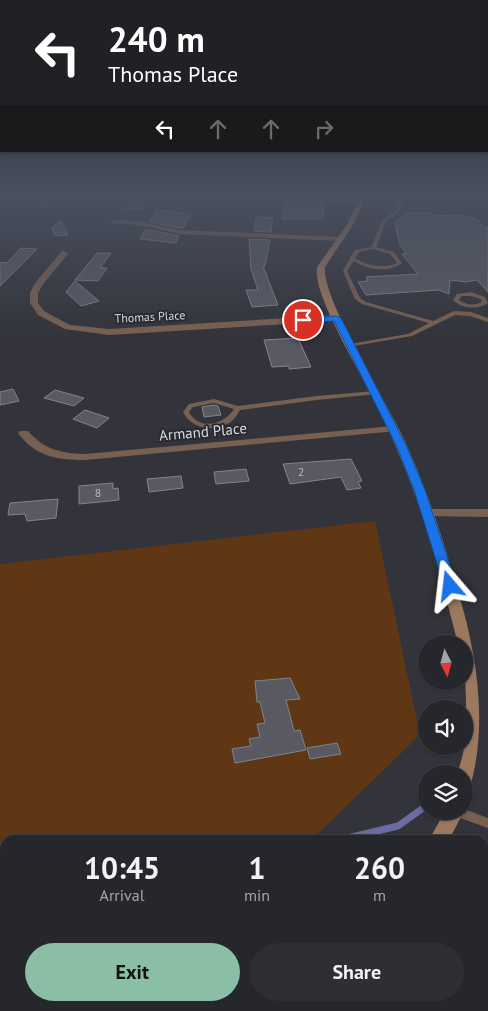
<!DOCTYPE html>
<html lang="en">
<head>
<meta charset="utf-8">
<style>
  :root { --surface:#26272c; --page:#2e2f34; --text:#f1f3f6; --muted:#a4a5a9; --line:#424448; --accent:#8abfa5 }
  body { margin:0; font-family:"PT Sans",sans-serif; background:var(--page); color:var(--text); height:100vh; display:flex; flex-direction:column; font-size:19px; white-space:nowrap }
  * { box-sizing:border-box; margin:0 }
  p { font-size:16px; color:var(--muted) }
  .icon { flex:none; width:28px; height:28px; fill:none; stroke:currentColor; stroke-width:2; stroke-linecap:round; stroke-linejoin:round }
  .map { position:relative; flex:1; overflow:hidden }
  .side { position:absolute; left:0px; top:835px; width:489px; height:176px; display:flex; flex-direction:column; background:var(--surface); border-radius:15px 15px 0 0; box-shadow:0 1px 4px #0004,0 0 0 1px var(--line) }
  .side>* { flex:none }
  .top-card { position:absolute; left:0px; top:0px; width:489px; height:152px; box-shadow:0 1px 4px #0004,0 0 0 1px var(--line); background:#202124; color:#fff; overflow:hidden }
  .needle { width:32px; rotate:174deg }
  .buttons { position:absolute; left:418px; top:635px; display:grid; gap:10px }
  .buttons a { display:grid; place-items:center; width:55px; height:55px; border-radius:50%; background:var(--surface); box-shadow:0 1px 4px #0004,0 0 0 1px var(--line); font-size:25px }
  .pin { position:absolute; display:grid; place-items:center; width:42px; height:42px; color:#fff; margin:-21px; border:2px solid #fff; border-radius:50%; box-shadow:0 1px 5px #0007 }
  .me { position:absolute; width:55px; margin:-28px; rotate:343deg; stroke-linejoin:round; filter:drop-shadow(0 0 4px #0008) }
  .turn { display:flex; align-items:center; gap:18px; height:105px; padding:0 25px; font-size:22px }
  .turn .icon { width:65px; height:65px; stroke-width:2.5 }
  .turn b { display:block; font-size:35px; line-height:42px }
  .lanes { display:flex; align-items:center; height:48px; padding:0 25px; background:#0003; justify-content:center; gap:25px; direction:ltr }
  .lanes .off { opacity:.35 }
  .eta { display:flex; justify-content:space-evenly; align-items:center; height:85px; text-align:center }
  .eta b { font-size:30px; font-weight:800; line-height:35px }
  .primary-button { display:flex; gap:10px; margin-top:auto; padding:10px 25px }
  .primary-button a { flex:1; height:58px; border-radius:30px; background:var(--accent); color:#111; font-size:20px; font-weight:800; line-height:58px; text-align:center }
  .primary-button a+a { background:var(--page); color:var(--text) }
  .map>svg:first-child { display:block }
  .green { fill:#603715 }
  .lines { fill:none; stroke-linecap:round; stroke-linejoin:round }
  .stream { stroke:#6b6ba2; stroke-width:7 }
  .building { fill:#585961; stroke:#82838b }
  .service { fill:#776051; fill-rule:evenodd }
  .minor { fill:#776051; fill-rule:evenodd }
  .secondary { fill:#9c785f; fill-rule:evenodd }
  .route { fill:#1a73e8; stroke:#114b97 }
  .labels { text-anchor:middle; stroke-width:4; stroke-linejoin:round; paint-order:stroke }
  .far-street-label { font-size:12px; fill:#d6d7db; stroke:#292a31 }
  .number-label { font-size:12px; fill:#b6b8bc }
  .street-label { font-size:15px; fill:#d6d7db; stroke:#292a31 }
</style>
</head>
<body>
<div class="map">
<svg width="488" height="1011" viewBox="0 0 488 1011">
  <rect width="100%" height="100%" fill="#33343b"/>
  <!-- green -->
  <path class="green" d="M375 521 420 735 311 840H5V954L0 955V564Z"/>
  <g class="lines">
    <!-- stream -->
    <path class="stream" d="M339 840 398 826 426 806
      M0 910 5 907"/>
  </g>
  <!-- building -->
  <path class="building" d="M132 194H148L143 209H126Z
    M287 201 324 203 323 219H282Z
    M157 210 174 211 173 213 191 214 183 228H179L150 222Z
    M429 212 434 216 459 215 470 217 478 220 484 228 488 227V292L477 280 466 282 450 280 449 294 439 290 366 295 358 282 368 281 366 277 418 274 402 254 407 253 400 246 395 223 406 214Z
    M256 217 273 218 271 232 254 231Z
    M61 220 68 235 55 236 52 228Z
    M146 229 179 236 176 243 140 239Z
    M249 239 270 240 265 266H263L278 305 252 307 246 290H258L251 269Z
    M21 248 37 249 0 286V262L7 263Z
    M97 253H111L100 268H107L98 281 75 280Z
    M75 281 99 301 81 306 66 292Z
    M298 338 311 367 289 369V366L272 367 264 340Z
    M13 389 19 401 0 405V392Z
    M55 390 84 398 74 406 44 398Z
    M214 405 218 406 221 415 204 417 202 407Z
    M85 410 109 418 97 428 73 419Z
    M351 459 362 481 358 482 361 488 347 490 341 477 290 484 283 464Z
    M246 469 249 481 216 484 214 472Z
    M181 476 183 488 149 492 147 479Z
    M113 483V489L118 488 119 500 79 504V486Z
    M58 499 56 518 27 521 25 514 8 515 10 503Z
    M290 678 300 699 286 700 294 731 300 730 306 750 235 763 232 749 251 746 249 739 260 737 257 724 265 723 260 702H257L255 681Z
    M337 743 341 754 310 759 307 748Z"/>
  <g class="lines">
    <!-- service -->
    <path class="service" d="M50 194H54L44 207H42L41 206Z
      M401 194H405L400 211 386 222 376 247 394 252 402 263C388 273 368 270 354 261L347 271 360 298 366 302 433 321 454 311 471 312 488 318V322L470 316 455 315 412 336 348 347V345L350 344 408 334 429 323 362 304 355 299 343 271 350 258V257L355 250 371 247 382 221 396 210ZM373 249 390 254 397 263C384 269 367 266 355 258L359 252Z
      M471 292 485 297 488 303C477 310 463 309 453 300L457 294ZM461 296H471L481 299 482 302C474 306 466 305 459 300Z
      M375 391 378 393 377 394 317 400 240 410C238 413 236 417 233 420 217 433 192 430 183 412L189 404 214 399 238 406 317 396ZM214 403 234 409C224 425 199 431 189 412L193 407Z
      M464 809 488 818V828L452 815 451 811H464Z"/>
    <!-- minor -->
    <path class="minor" d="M113 194H119L113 202H109Z
      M211 194 361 198 364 200 361 202 214 197Z
      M113 220 139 221 179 230 341 237 345 239 341 241 179 234 139 225 111 223 110 222Z
      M62 251 69 253 43 284 38 293V303L44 311 70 325 109 329 336 315 340 318 336 321 109 335 65 329 38 315 30 303V293L35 283Z
      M393 426 398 429 397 431 85 460C57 460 36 457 18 433L20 431H28C45 450 60 453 85 454Z
      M427 509H488V517L423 516 421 513Z"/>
    <!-- secondary -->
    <path class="secondary" d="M361 194H367L354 223 325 267C322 292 364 363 377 388 387 408 399 427 408 448 429 495 445 545 459 595 477 655 488 725 470 787L464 789V774H457C460 765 463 756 464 748 469 713 464 678 464 644H458C441 578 424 510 396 447 381 411 361 377 343 342 334 323 314 287 317 267L348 223Z
      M464 810V811L449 840H429L445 811Z
      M288 1006H313L311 1011H286Z"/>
  </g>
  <!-- sky -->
  <linearGradient id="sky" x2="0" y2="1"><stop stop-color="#1c1d20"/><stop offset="0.58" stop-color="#4a5060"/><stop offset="1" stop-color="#4a5060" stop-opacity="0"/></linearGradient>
  <rect width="488" height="336" fill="url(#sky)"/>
  <!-- route -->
  <path class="route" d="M336 316 341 318 407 447 425 490 457 586 455 589H446L444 586 414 490 397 447 334 321 303 323 299 320 303 318Z"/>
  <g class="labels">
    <!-- far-street labels -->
    <g class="far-street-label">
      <text transform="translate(150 317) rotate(-3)" y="4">Thomas Place</text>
    </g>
    <!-- number labels -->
    <g class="number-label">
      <text x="301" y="476">2</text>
      <text x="98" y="497">8</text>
    </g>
    <!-- street labels -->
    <g class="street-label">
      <text transform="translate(203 432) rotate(-5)" y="5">Armand Place</text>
    </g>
  </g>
</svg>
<div class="buttons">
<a><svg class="needle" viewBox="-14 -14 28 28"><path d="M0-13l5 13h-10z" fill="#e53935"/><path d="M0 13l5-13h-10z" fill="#a4a5a9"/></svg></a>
<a><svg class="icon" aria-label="sound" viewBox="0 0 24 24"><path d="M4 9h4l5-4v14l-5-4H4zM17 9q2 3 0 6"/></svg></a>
<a><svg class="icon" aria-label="layers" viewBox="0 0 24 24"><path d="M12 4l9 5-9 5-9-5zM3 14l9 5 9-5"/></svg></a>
</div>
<div class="pin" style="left:303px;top:320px;background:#d93025"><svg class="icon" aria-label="arrive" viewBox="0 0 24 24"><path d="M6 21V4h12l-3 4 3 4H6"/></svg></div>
<svg class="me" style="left:450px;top:586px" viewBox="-20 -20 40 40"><path d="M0-17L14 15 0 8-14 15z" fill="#1a73e8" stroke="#fff" stroke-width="4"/></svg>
<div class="top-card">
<div class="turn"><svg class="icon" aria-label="left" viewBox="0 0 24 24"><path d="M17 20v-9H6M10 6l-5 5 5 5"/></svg><div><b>240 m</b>Thomas Place</div></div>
<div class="lanes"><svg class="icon" aria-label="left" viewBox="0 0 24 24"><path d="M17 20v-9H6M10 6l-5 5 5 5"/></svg><svg class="icon off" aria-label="ahead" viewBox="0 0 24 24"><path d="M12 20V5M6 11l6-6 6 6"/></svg><svg class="icon off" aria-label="ahead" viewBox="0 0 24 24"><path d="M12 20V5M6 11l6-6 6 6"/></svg><svg class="icon off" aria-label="right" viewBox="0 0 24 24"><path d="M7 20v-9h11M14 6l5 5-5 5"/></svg></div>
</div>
<section class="side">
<div class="eta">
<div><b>10:45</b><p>Arrival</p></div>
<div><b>1</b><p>min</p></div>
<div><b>260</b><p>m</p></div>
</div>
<div class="primary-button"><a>Exit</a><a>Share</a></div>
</section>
</div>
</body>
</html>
